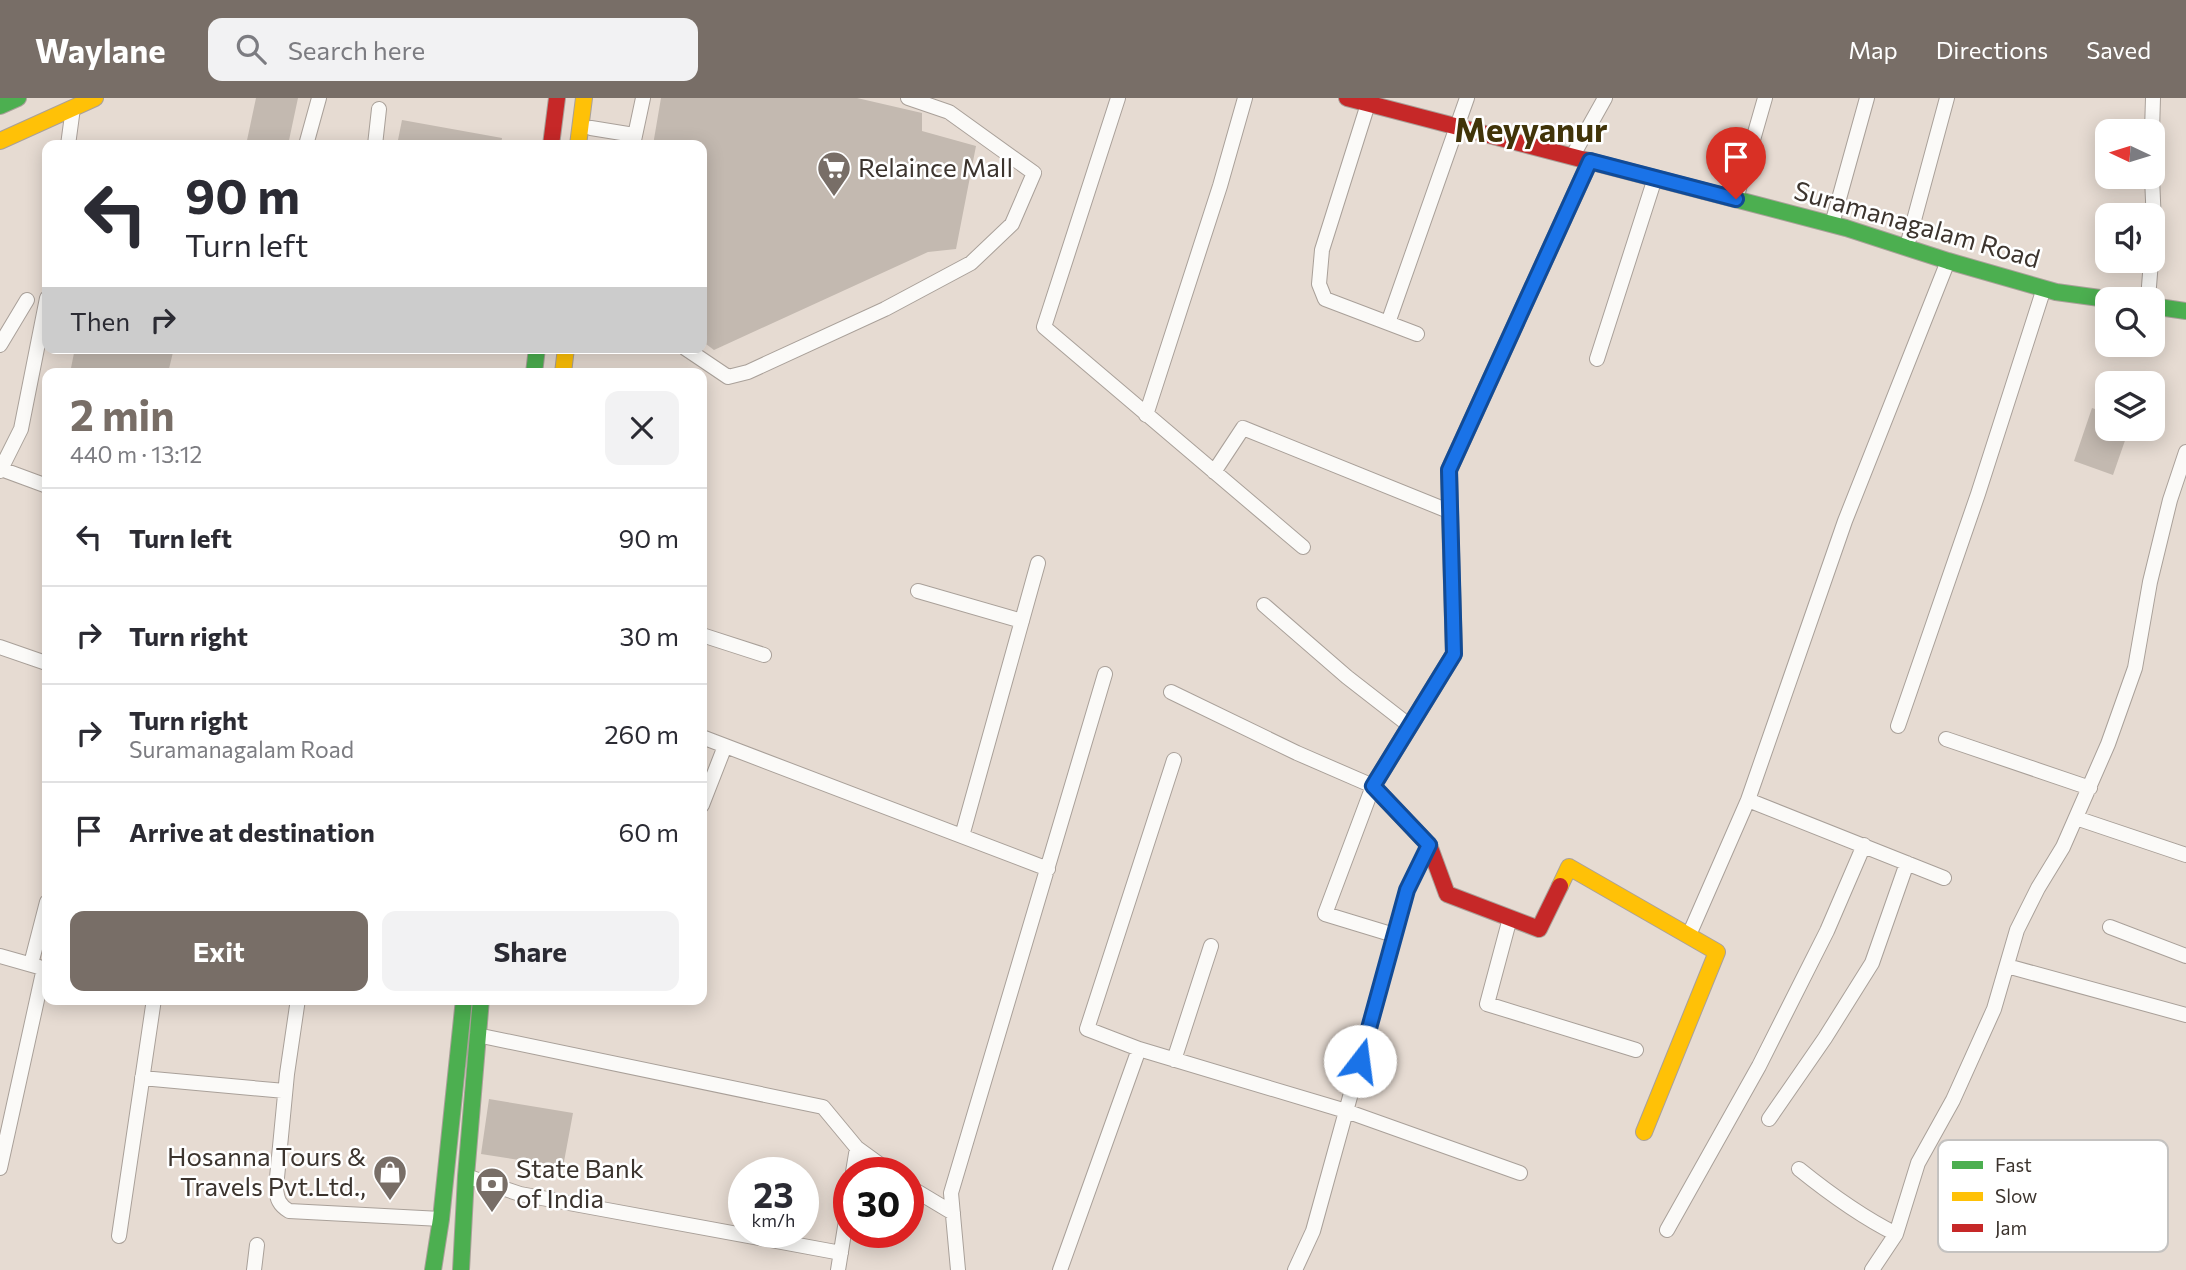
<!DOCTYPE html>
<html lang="en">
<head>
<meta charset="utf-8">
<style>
  :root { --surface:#fff; --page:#f2f2f3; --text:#2b2b33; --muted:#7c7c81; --line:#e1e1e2; --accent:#786e67 }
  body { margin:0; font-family:Commissioner,sans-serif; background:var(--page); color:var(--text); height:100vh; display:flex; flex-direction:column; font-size:26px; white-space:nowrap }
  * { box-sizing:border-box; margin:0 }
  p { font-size:23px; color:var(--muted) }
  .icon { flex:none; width:38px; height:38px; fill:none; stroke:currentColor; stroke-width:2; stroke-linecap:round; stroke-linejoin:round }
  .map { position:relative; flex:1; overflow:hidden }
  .drawer { position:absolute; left:42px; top:270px; width:665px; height:637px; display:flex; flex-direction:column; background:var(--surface); border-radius:14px; box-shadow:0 4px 18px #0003 }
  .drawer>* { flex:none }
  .top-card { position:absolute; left:42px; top:42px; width:665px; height:214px; border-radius:14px; box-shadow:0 4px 18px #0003; background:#fff; color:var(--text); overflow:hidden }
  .needle { width:46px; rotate:274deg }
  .fabs { position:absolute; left:2095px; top:21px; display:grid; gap:14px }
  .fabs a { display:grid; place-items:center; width:70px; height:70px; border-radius:14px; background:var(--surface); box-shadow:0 4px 18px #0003; font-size:35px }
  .speed { position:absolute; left:728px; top:1059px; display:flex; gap:14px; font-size:35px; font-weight:700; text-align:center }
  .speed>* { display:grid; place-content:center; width:91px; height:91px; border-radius:50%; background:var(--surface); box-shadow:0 4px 18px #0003; line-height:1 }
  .speed small { font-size:18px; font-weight:400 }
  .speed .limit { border:10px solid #d22; background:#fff; color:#111 }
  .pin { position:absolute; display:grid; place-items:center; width:60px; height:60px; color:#fff; margin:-72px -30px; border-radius:50% 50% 50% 0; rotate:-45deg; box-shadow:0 0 7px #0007 }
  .pin .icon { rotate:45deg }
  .me { position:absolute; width:77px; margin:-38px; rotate:15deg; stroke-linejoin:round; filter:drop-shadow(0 0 5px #0008) }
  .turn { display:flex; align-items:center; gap:24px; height:147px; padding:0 28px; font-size:32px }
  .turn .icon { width:91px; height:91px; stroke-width:2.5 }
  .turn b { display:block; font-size:49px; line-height:60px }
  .then { display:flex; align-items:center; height:66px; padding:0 28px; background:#0003; gap:14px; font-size:26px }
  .round { display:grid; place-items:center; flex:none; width:74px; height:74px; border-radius:14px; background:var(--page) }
  .headline { display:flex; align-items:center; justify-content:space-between; height:119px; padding:0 28px }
  h1 { font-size:42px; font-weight:700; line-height:52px; color:var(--accent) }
  .button { display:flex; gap:14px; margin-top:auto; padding:14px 28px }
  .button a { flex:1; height:80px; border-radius:14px; background:var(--accent); color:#fff; font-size:28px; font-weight:700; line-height:80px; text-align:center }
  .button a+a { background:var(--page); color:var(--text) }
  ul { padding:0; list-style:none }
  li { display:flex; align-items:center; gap:21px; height:98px; padding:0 28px; border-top:2px solid var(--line) }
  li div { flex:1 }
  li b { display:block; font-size:26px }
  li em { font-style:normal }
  header { display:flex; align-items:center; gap:42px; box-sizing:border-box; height:98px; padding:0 35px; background:var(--accent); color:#fff }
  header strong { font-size:33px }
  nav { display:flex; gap:38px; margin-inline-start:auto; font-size:24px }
  .search { width:490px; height:63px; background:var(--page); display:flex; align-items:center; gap:18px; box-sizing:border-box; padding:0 24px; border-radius:14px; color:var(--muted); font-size:26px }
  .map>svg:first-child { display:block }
  .building { fill:#c3b9b0 }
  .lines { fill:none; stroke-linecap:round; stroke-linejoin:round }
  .street-casing { stroke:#a9a099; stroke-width:16 }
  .fast-casing { stroke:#a9a099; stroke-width:18 }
  .slow-casing { stroke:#a9a099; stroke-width:18 }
  .jam-casing { stroke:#a9a099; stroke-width:18 }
  .street { stroke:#fbfaf8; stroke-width:14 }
  .fast { stroke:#4caf50; stroke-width:16 }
  .slow { stroke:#ffc107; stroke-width:16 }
  .jam { stroke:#c62828; stroke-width:16 }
  .route-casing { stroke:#114b97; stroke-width:18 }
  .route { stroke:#1a73e8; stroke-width:12 }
  .labels { text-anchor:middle; stroke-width:5; stroke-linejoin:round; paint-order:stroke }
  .poi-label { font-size:26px; fill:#3c342e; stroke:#fff; text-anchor:start }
  .street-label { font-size:26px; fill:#3c342e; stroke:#fff }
  .district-label { font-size:33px; font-weight:bold; fill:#413409; stroke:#fff }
  .key { fill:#fff; stroke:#c4c2c0; stroke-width:2 }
  .key-label { font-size:19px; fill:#3c342e }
</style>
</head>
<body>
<header>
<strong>Waylane</strong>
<div class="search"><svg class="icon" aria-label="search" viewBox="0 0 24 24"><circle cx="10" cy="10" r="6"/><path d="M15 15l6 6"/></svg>Search here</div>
<nav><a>Map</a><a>Directions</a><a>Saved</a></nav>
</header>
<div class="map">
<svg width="2186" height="1172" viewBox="0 0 2186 1172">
  <rect width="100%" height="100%" fill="#e6dbd2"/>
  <!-- building -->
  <path class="building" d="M256 0H298L288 47H246Z
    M661 0H857L922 15V33L976 48 956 151 928 154 714 252 702 243V47H653Z
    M402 22 502 40 501 47H397Z
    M75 250H174L168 275H70Z
    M2092 310 2107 315V331H2129L2113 377 2074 363Z
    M489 1001 573 1015 563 1069 481 1056Z"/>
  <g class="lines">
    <!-- street casing -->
    <g class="street-casing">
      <path id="street" d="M1118 0 1044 229 1303 449
        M1368 6 1322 152 1319 186 1325 201 1417 236
        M591 30 634 37
        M2152 33 2153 0
        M68 47 73 10
        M306 47 319 0
        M375 47 379 11
        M633 47 643 0
        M1572 59 1605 0
        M2152 79 2154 126 2152 147
        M1736 101 1765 0
        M1832 126 1867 0
        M1907 148 1947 0
        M2148 201 2151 163
        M1388 225 1467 0
        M0 247 27 202
        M685 250 728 279 748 274 885 211 971 165 1012 126 1034 75 949 14 908 0
        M1597 261 1655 80
        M1146 317 1220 88 1245 0
        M1 371 47 388
        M0 373 21 331 47 200
        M1214 374 1243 330 1451 414
        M918 493 1022 523
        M1264 507 1347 579 1410 628
        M702 537 764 557
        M0 549 46 565
        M1171 594 1297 655 1373 688 1325 816 1394 837
        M1898 628 1978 396 2044 190
        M702 639 1048 771
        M1946 641 2090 690
        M1748 702 1944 780
        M702 707 725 648
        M2076 720 2186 757
        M962 738 1038 465
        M1510 820 1487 906 1636 952
        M2110 829 2186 858
        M1689 837 1748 702 1845 423 1948 163
        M0 858 39 869
        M31 866 47 804
        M2007 868 2186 917
        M298 901 287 976 276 1090C277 1101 279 1107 289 1113L441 1121
        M477 937 823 1009 857 1050 853 1074
        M1139 951 1087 931 1174 662
        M1174 962 1211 848
        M142 980 285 993
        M1769 1021 1825 940 1872 865 1907 765
        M857 1050 890 1074
        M0 1070 44 870
        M1799 1071C1830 1096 1860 1118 1896 1136
        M466 1078 520 1096 841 1155
        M908 1088 953 1115
        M1667 1132 1759 968 1827 833 1864 747
        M119 1138 154 901
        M254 1172 257 1147
        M838 1172 849 1104
        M958 1172 951 1095 1105 576
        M1060 1172 1139 951 1346 1013 1520 1075
        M1295 1172 1313 1133 1407 792 1429 747
        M1872 1172 1896 1136 1918 1065 1953 1002 1994 911 2017 832 2038 790 2063 749 2108 646 2135 570 2150 484 2170 402 2186 354"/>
    </g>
    <!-- fast casing -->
    <g class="fast-casing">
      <path id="fast" d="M0 8 18 0
        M1704 93 1846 130 1948 163 2056 194 2107 201
        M2152 208 2186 213
        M534 275 537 250
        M433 1172 441 1121 464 901
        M461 1172 466 1078 481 901"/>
    </g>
    <!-- slow casing -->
    <g class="slow-casing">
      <path id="slow" d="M0 43 95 0
        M578 47 584 0
        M563 275 566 250
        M1451 452 1449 372 1590 63
        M1560 788 1569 769 1717 854 1644 1034"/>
    </g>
    <!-- jam casing -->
    <g class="jam-casing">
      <path id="jam" d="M1347 0 1704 93
        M551 47 557 0
        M1451 452 1454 556 1373 688 1429 747 1447 796 1539 831 1560 788"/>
    </g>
    <!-- street -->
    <use href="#street" class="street"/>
    <!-- fast -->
    <use href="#fast" class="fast"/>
    <!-- slow -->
    <use href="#slow" class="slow"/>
    <!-- jam -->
    <use href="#jam" class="jam"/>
  </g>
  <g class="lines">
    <!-- route casing -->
    <g class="route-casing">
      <path id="route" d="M1360 963 1407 792 1429 747 1373 688 1454 556 1449 372 1590 63 1736 101"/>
    </g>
    <!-- route -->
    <use href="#route" class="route"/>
  </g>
  <!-- icons -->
  <defs>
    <g id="supermarket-pin" transform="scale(1.75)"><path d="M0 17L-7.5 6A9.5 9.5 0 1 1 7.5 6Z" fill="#786e67" stroke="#fff"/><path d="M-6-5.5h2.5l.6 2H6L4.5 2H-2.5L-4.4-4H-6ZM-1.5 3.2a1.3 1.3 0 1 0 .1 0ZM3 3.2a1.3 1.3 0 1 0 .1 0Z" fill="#fff"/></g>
    <g id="shop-pin" transform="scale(1.75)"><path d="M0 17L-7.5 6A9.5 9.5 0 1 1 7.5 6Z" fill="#786e67" stroke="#fff"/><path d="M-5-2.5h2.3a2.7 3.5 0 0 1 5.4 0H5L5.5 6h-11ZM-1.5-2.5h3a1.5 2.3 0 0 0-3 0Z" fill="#fff"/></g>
    <g id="bank-pin" transform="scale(1.75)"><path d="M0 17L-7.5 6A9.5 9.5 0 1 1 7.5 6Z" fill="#786e67" stroke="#fff"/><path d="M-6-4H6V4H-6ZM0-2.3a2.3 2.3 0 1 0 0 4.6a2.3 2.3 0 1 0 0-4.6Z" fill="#fff"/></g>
  </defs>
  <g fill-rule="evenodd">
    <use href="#supermarket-pin" x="834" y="70"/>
    <use href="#shop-pin" x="390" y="1074"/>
    <use href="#bank-pin" x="492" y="1086"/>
  </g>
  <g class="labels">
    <!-- poi labels -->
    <g class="poi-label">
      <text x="858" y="79">Relaince Mall</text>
      <text x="366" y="1068" text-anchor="end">Hosanna Tours &amp;<tspan x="366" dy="30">Travels Pvt.Ltd.,</tspan></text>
      <text x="516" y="1080">State Bank<tspan x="516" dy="30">of India</tspan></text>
    </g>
    <!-- street labels -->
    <g class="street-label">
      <text transform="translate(1917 127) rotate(16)" y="9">Suramanagalam Road</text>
    </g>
    <!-- district labels -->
    <g class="district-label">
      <text x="1531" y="44">Meyyanur</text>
    </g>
  </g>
  <!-- legend -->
  <rect x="1938" y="1042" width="230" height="112" rx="10" class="key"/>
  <rect x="1952" y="1063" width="31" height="8" fill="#4caf50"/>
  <rect x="1952" y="1094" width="31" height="9" fill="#ffc107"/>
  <rect x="1952" y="1126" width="31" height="8" fill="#c62828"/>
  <g class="key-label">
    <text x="1995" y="1074">Fast</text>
    <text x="1995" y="1105">Slow</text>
    <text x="1995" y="1137">Jam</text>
  </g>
</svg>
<div class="fabs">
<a><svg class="needle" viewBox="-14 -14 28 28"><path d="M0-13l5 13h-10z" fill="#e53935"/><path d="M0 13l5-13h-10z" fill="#7c7c81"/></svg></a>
<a><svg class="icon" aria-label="sound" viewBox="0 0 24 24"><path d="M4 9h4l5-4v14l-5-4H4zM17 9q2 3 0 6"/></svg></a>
<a><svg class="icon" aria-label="search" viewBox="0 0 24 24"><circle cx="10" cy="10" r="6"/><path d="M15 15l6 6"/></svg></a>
<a><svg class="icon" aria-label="layers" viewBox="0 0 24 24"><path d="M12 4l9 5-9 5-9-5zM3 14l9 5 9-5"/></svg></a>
</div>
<div class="speed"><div>23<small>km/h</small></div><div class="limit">30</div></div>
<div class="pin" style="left:1736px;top:101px;background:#d93025"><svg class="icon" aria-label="arrive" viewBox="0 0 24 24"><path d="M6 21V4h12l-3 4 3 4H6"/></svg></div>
<svg class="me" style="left:1360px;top:963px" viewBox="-20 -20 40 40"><circle r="19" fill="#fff"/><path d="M0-13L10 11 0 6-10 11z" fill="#1a73e8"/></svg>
<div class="top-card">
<div class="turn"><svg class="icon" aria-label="left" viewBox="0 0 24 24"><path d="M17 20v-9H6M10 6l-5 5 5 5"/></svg><div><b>90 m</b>Turn left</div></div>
<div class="then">Then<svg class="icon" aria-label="right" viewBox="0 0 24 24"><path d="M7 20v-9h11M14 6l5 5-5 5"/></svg></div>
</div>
<section class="drawer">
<div class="headline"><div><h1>2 min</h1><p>440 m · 13:12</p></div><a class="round"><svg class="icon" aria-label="close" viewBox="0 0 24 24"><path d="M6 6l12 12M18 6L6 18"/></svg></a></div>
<ul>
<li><svg class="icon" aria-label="left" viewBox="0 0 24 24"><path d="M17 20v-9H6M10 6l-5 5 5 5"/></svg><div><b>Turn left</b></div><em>90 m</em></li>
<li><svg class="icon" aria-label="right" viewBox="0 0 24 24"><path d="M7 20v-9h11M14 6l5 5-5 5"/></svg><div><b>Turn right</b></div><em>30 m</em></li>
<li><svg class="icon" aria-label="right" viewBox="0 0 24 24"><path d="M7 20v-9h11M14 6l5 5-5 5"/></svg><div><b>Turn right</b><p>Suramanagalam Road</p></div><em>260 m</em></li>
<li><svg class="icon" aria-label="arrive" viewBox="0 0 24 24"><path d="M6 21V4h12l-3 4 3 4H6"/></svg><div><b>Arrive at destination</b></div><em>60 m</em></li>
</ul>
<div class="button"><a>Exit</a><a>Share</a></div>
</section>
</div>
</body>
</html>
